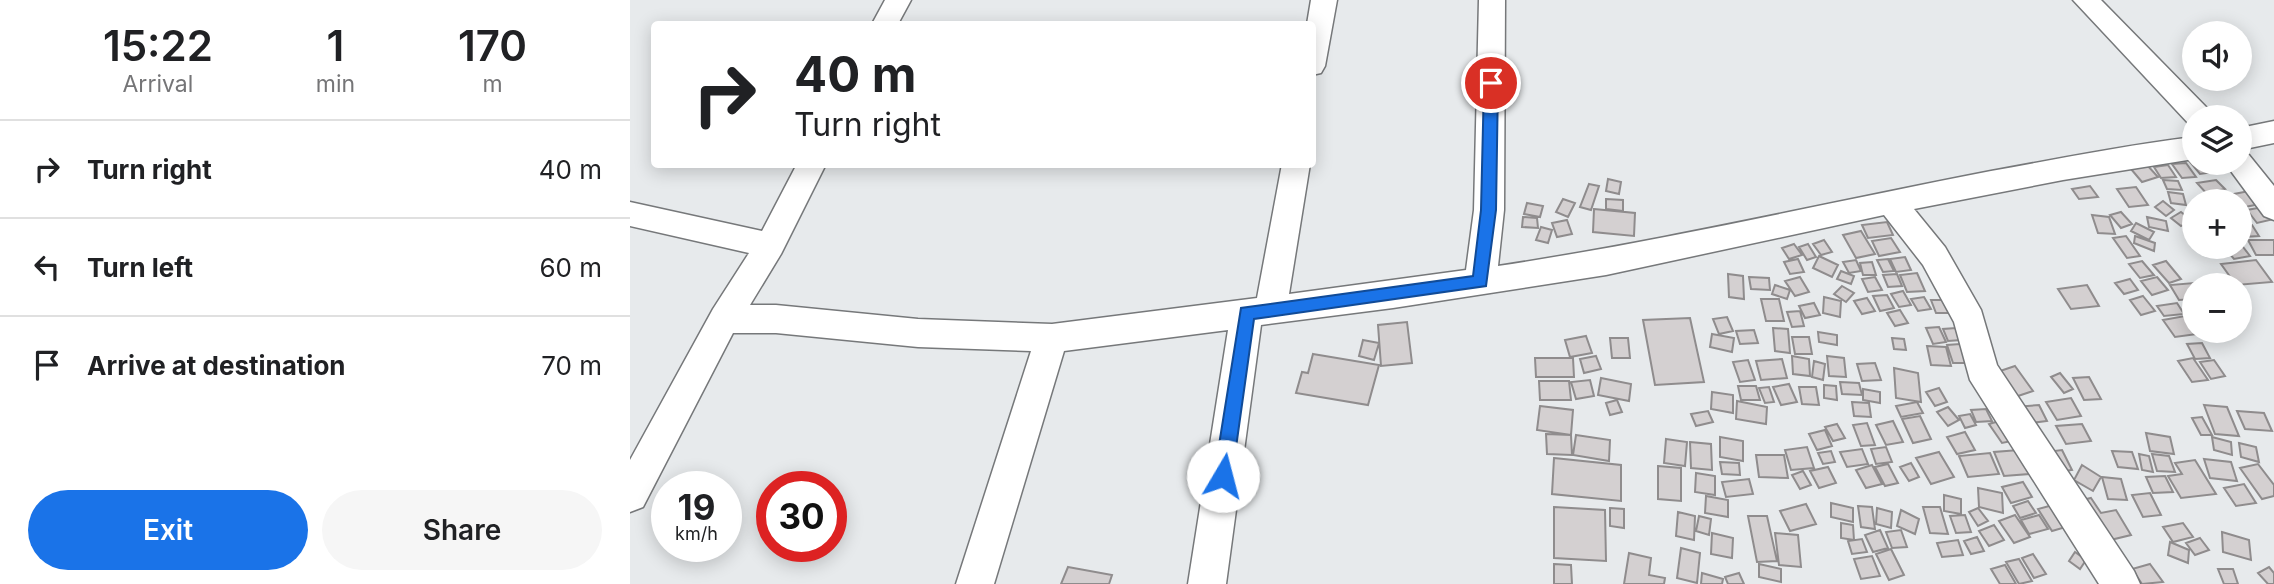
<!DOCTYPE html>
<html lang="en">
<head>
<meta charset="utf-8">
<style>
  :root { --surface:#fff; --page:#f6f6f6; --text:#202124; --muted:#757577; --line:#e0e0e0; --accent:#1a73e8 }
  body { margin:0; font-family:Inter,sans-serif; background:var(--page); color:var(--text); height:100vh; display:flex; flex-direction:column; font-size:26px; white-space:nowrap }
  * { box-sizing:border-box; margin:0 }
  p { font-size:23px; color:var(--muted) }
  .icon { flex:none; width:38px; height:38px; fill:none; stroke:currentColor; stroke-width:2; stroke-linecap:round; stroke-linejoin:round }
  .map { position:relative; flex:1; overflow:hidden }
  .side { display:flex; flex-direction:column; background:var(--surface); width:630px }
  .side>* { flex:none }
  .guide { position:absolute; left:21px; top:21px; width:665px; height:147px; border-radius:7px; box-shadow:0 4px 18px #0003; background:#fff; color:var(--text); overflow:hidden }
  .controls { position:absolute; left:1552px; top:21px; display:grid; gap:14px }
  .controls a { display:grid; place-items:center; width:70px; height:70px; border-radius:50%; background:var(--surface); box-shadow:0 4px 18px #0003; font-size:35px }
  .speed { position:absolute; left:21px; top:471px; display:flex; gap:14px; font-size:35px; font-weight:700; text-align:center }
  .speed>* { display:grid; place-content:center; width:91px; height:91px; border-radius:50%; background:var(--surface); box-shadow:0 4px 18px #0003; line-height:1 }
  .speed small { font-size:18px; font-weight:400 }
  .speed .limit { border:10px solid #d22; background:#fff; color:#111 }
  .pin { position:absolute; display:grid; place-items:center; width:60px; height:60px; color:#fff; margin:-30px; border:4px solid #fff; border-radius:50%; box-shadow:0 2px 7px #0007 }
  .me { position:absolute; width:77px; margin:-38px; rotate:8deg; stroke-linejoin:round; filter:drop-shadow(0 0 5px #0008) }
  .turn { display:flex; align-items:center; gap:24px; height:147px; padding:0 28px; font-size:32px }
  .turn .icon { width:91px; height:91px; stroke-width:2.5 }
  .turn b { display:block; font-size:49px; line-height:60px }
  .eta { display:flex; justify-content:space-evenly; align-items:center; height:119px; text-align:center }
  .eta b { font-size:42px; font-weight:600; line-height:49px }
  .primary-button { display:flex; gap:14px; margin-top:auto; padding:14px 28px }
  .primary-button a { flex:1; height:80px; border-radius:42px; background:var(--accent); color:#fff; font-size:28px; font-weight:600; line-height:80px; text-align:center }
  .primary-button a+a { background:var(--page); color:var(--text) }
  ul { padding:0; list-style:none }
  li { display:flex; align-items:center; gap:21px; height:98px; padding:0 28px; border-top:2px solid var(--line) }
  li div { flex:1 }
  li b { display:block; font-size:26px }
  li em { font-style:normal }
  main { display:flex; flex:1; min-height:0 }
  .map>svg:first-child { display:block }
  .building { fill:#d4d0d1; stroke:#8f8c8d; stroke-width:2 }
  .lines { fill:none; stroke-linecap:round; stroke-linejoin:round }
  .minor-casing { stroke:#76787a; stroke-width:3 }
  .minor { fill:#fff; fill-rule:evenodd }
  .route { fill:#1a73e8; stroke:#114b97; stroke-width:2 }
</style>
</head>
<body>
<main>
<section class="side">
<div class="eta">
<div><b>15:22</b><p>Arrival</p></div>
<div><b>1</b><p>min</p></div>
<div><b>170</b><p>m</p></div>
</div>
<ul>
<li><svg class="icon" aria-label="right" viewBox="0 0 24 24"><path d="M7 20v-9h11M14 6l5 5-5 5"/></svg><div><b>Turn right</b></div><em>40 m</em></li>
<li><svg class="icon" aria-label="left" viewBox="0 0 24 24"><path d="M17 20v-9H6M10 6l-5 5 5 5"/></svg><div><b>Turn left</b></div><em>60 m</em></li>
<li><svg class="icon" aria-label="arrive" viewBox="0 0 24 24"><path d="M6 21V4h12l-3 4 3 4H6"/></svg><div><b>Arrive at destination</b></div><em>70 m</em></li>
</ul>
<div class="primary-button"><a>Exit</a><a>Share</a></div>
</section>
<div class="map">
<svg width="1644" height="584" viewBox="0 0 1644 584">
  <rect width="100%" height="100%" fill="#e7eaec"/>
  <!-- building -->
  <path class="building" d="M1560 162 1575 163 1583 172 1570 174Z
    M1556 163 1566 177 1552 178 1542 164Z
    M1517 165 1528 177 1512 182 1501 169Z
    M1538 165 1546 177 1531 178 1524 167Z
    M978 179 991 182 989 194 976 191Z
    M1533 180 1548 181 1552 190 1537 189Z
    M1586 180 1595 189 1576 193 1567 183Z
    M959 184 969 186 961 210 950 207Z
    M1460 186 1468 197 1449 199 1442 189Z
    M1506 187 1518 205 1499 207 1487 189Z
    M1619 191 1630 204 1615 207 1604 194Z
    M1538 192 1553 194 1556 205 1541 203Z
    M933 199 945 203 938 217 926 212Z
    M976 199 993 200V211L976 209Z
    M1533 201 1544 210 1536 216 1525 207Z
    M897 203 913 206 910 217 894 214Z
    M1633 207 1644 219 1627 223 1617 210Z
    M964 209 1005 213 1004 236 963 232Z
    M1491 212 1502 224 1491 228 1480 215Z
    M1551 212 1561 220 1551 226 1541 218Z
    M1462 215 1479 217 1485 234 1468 233Z
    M893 217 907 218 908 228 892 227Z
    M1517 217 1536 221 1538 231 1519 227Z
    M937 220 942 234 927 237 922 223Z
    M1257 222 1263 235 1238 238 1232 225Z
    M1506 223 1524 232 1519 240 1501 231Z
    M1622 225 1629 236 1613 237 1610 226Z
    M911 227 922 230 918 243 906 240Z
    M1231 231 1245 254 1226 258 1213 235Z
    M1496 236 1510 256 1497 258 1483 238Z
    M1505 236 1525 243 1524 251 1504 243Z
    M1261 238 1270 252 1249 256 1242 241Z
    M1194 240 1202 252 1191 255 1183 244Z
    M1618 240H1644V255H1626Z
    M1610 243 1620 256 1604 259 1594 247H1610Z
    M1164 244 1172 255 1159 259 1152 248Z
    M1178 244 1186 257 1177 260 1169 247Z
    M1189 256 1208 265 1202 277 1183 268Z
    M1275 257 1281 270 1266 272 1260 259Z
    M1168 259 1174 272 1160 274 1154 262Z
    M1258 259 1264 271 1253 272 1247 260Z
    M1226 260 1231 271 1219 273 1213 262Z
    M1626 260 1642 282 1606 285 1591 264Z
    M1512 261 1524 275 1510 278 1499 264Z
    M1536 261 1551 279 1539 283 1523 265Z
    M1242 262 1246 275H1233L1230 263Z
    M1211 271 1224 276 1221 284 1207 279Z
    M1287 273 1295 291 1277 292 1270 275Z
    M1098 274 1113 276 1114 299 1099 297Z
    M1267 274 1272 286 1258 287 1253 275Z
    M1119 277 1139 278 1140 290 1121 289Z
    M1170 277 1179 292 1165 296 1155 281Z
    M1245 277 1252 290 1238 292 1232 279Z
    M1527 277 1538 290 1522 295 1511 281Z
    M1500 279 1508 290 1494 294 1485 283Z
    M1564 283V299L1549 300 1540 285Z
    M1145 285 1160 290 1157 299 1142 294Z
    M1457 285 1469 306 1441 309 1428 289Z
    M1212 286 1224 293 1216 302 1204 294Z
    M1273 291 1281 305 1269 307 1261 294Z
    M1257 295 1264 308 1250 311 1243 296Z
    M1513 296 1525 311 1511 315 1500 300Z
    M1194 297 1211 301 1210 317 1193 313Z
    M1294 297 1301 309 1288 311 1281 299Z
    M1237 298 1245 311 1232 314 1224 301Z
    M1131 299H1149L1154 321H1136Z
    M1301 300H1313L1319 313H1306Z
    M1184 303 1190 315 1175 318 1169 306Z
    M1547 303 1554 314 1534 316 1527 306Z
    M1270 310 1278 323 1265 326 1257 313Z
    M1170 311 1174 326 1162 327 1157 312Z
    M1555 316 1567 334 1545 337 1533 320Z
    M1097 317 1103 331 1089 334 1083 319Z
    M1060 318 1074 382 1025 385 1013 320Z
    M777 322 782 363 751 366 748 325Z
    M1309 327 1316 342 1303 344 1296 328Z
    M1143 328 1158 329 1160 353 1145 351Z
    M1326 328 1331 340 1318 341 1313 329Z
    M1124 330 1128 343 1110 344 1106 331Z
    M1572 331H1593L1596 337 1576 338Z
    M1188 332 1207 335V345L1189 342Z
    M1082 334 1104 338 1102 352 1080 347Z
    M956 336 962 353 940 357 935 340Z
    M1162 337H1179L1182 354H1165Z
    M980 338H998L1000 358H982Z
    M1262 338 1274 339 1276 350 1264 349Z
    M733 340 749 343 744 360 729 356Z
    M1572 343 1580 358 1565 359 1557 344Z
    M1330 344 1337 363H1323L1317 345Z
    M1297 346 1316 347 1321 366 1301 365Z
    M683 354 749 365 738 405 666 393 672 372 678 373Z
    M966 356 971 369 954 373 950 359Z
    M1162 356 1179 359 1180 376 1163 374Z
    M1197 356 1214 358 1216 377 1199 376Z
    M905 358H943L944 377H906Z
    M1563 358 1578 380 1562 382 1548 361Z
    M1152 359 1157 378 1131 380 1126 361Z
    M1118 360 1125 380 1110 382 1103 362Z
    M1584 360 1595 376 1581 379 1570 362Z
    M1184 361 1195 364 1193 380 1182 377Z
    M1245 363 1251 380 1232 381 1227 364Z
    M1385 366 1403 391 1382 398 1364 373Z
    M1264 368 1288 373 1291 402 1266 398Z
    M1430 373 1443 389 1434 393 1421 377Z
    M1459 377 1471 399 1454 400 1443 378Z
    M971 378 1001 384 999 401 968 395Z
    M960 380 964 396 946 399 941 382Z
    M909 381H939L941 400H910Z
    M1210 382 1229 383 1232 395 1212 394Z
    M1159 384 1167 402 1151 405 1143 387Z
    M1194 385 1206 386 1207 400 1194 398Z
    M1108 386H1126L1130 400H1111Z
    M1139 387 1144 402 1135 403 1129 388Z
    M1169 387H1186L1189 405 1172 404Z
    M1309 388 1317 402 1305 406 1296 392Z
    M1233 389 1250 392V403L1233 400Z
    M1082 392 1103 395V413L1081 409Z
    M1441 398 1451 416 1427 420 1416 402Z
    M987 400 992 412 980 415 976 403Z
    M1107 401 1137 407 1136 424 1106 419Z
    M1222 402 1239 403 1241 417 1224 416Z
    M1287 402 1293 413 1271 417 1266 406Z
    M1409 405 1417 421 1393 424 1385 407Z
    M1574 405 1597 407 1609 436 1585 434Z
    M910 406 943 410 941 435 907 430Z
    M1318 407 1329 420 1318 426 1307 412Z
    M1356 409 1362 421 1346 422 1341 410Z
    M1078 411 1083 422 1066 426 1061 414Z
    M1607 411 1634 413 1642 431 1615 429Z
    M1340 414 1346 425 1335 428 1329 416Z
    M1290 416 1301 439 1283 443 1272 419Z
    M1572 417 1582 435H1571L1562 418Z
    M1373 420 1386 440 1372 443 1359 424Z
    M1263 421 1273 442 1256 445 1246 425Z
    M1237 423 1245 445 1231 446 1223 425Z
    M1207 424 1215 438 1203 441 1195 427Z
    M1452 424 1461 441 1436 444 1426 426Z
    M1195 430 1202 446 1187 450 1179 434Z
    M1335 432 1345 450 1327 454 1317 437Z
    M1516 433 1540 437 1544 454 1520 451Z
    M916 434 941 435 942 455 917 454Z
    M946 435 980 440 979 461 943 455Z
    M1090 437 1113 441V461L1090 457Z
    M1582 437 1601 442 1602 455 1584 450Z
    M1036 439 1057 442 1055 466 1034 463Z
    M1060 442 1081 444 1082 470 1061 468Z
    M1609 443 1626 447 1629 462 1611 457Z
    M1177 447 1184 468 1161 470 1155 450Z
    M1256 447 1262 462 1246 464 1241 449Z
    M1232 449 1238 464 1217 467 1210 452Z
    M1389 450 1399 474 1374 476 1364 452Z
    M1432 450 1442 470 1427 472 1416 452Z
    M1201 451 1205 462 1193 464 1188 453Z
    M1482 451 1502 452 1508 469 1488 467Z
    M1309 452 1324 477 1301 484 1286 458Z
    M1360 453 1369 474 1338 477 1329 456Z
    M1509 454 1519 456 1523 472 1512 470Z
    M1522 454 1539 456 1545 472 1527 471Z
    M1126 455H1154L1158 478 1129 477Z
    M924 458 991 465V501L922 494Z
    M1574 459 1601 462 1607 481 1580 478Z
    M1565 460 1586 494 1551 498 1538 476 1552 474 1545 463Z
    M1090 462 1109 463 1110 475 1092 474Z
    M1281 463 1289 477 1279 481 1270 467Z
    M1258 464 1268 483 1255 486 1245 467Z
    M1628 464 1644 485V496L1632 499 1610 468Z
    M1242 465 1252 484 1236 488 1226 470Z
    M1452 465 1471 477 1463 491 1444 480Z
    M1028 466 1051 468V501L1028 499Z
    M1198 467 1206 483 1189 488 1180 471Z
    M1173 471 1181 485 1170 489 1162 475Z
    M1066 473 1085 476V495L1065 492Z
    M1535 476 1543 492 1523 493 1516 477Z
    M1472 477 1491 479 1497 500 1478 499Z
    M1119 479 1123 494 1096 497 1092 482Z
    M1393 482 1402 497 1381 503 1372 487Z
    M1614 484 1626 503 1606 506 1594 488Z
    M1348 488 1372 493 1373 513 1349 507Z
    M1520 493 1531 515 1513 517 1502 495Z
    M1314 495 1331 499V514L1314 511Z
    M1076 496 1098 500V517L1075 513Z
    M1461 498 1471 513 1486 510 1501 535 1472 542 1448 501Z
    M1398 501 1406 513 1390 518 1383 506Z
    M1201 503 1223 508V522L1201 517Z
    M1176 504 1186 524 1160 531 1150 511Z
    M1423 505 1436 527 1422 531 1408 509Z
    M1228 506 1242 507 1245 529 1231 527Z
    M924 507 975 510 976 561 924 558Z
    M1293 507H1310L1318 534 1300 533Z
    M980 508 994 509V528L980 526Z
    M1247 508 1262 512 1261 528 1246 524Z
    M1348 508 1358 521 1348 526 1339 512Z
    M1271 510 1289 519 1285 534 1267 526Z
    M1048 512 1065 516 1064 540 1046 536Z
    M1335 515 1341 532 1326 533 1320 516Z
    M1385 515 1400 537 1384 543 1369 521Z
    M1409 515 1418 529 1399 534 1391 520Z
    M1069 516 1081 519 1079 535 1066 531Z
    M1118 516H1137L1147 561 1127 562Z
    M1211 523 1223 525 1224 540 1211 538Z
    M1553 523 1563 537 1543 542 1533 527Z
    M1364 525 1374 540 1359 546 1349 531Z
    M1250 530 1258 548 1243 552 1235 535Z
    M1271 530 1277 547 1262 548 1256 532Z
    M1592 532 1619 540 1621 560 1593 552Z
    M1082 533 1103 538 1102 558 1081 554Z
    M1145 533 1168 535 1171 567 1149 565Z
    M1347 537 1354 551 1341 554 1334 541Z
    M1570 538 1579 550 1565 555 1556 543Z
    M1232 539 1237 552 1222 554 1218 541Z
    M1328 540 1333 555 1312 557 1307 543Z
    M1540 542 1559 550 1558 563 1538 555Z
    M1051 548 1070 553 1067 583 1047 578Z
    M1261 549 1274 575 1259 580 1246 554Z
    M1445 552 1456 560 1450 569 1439 561Z
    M999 553 1021 558 1019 575 1035 578 1034 584H994Z
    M1403 554 1416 574 1404 578 1392 558Z
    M1242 556 1250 576 1231 579 1224 559Z
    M1389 559 1402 581 1389 584 1376 562Z
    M924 564 941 565 942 584H924Z
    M1129 564 1151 569V582L1129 577Z
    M1520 564 1533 582 1512 584 1502 569Z
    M1375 565 1386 584H1370L1361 569Z
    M438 567 482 575 479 584H431Z
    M1639 567 1644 573V584H1638L1628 573Z
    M1588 569H1603L1608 584H1594Z
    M1072 573 1093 579 1092 584H1071Z
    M1109 573 1114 584H1098L1095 577Z"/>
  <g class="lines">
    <!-- minor casing -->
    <g class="minor-casing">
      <path id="minor" d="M255 0H281L268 24H242Z
        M681 0H707L695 66 691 73 682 75V24H677Z
        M849 0H875L874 210 868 266C1033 241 1196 203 1361 171 1428 159 1496 145 1564 137V159L1433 180 1284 209 1315 247 1351 310 1367 365 1504 571 1510 584H1469L1340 380 1324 322 1293 265 1254 215 976 275 763 308 631 325 596 584H558L598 330 434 351 364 584H326L401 351 288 347 146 333H103L13 507 0 512V460L83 309 119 253 0 226V202L132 231 167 164H196L151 254 120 305H146L288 319 422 324 627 298 652 164H680L659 294 836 270 844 210Z
        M1443 0H1471L1579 110 1583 117H1564V126L1559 124Z
        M1644 121V143L1610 150V128Z
        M1610 152 1619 155 1644 186V220L1634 216 1595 163H1610Z"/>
    </g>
    <!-- minor -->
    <use href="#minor" class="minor"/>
  </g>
  <!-- route -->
  <path class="route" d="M861 78 868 83 866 210 856 286 624 319 602 476 599 482 593 484 587 482 584 476 611 308 843 276 851 210 854 83Z"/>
</svg>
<div class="controls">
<a><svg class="icon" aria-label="sound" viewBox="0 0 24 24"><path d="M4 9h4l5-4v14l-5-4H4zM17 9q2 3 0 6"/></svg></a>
<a><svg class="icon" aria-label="layers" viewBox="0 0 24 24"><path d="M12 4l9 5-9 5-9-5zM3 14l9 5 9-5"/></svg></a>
<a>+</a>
<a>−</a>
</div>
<div class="speed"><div>19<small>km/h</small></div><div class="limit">30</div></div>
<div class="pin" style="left:861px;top:83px;background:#d93025"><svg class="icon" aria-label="arrive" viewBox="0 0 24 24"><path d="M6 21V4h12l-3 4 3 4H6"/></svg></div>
<svg class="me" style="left:593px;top:476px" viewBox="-20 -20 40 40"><circle r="19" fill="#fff"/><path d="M0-13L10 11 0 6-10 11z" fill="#1a73e8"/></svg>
<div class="guide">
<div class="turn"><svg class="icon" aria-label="right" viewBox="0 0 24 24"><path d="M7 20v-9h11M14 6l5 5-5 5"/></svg><div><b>40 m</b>Turn right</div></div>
</div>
</div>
</main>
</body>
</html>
